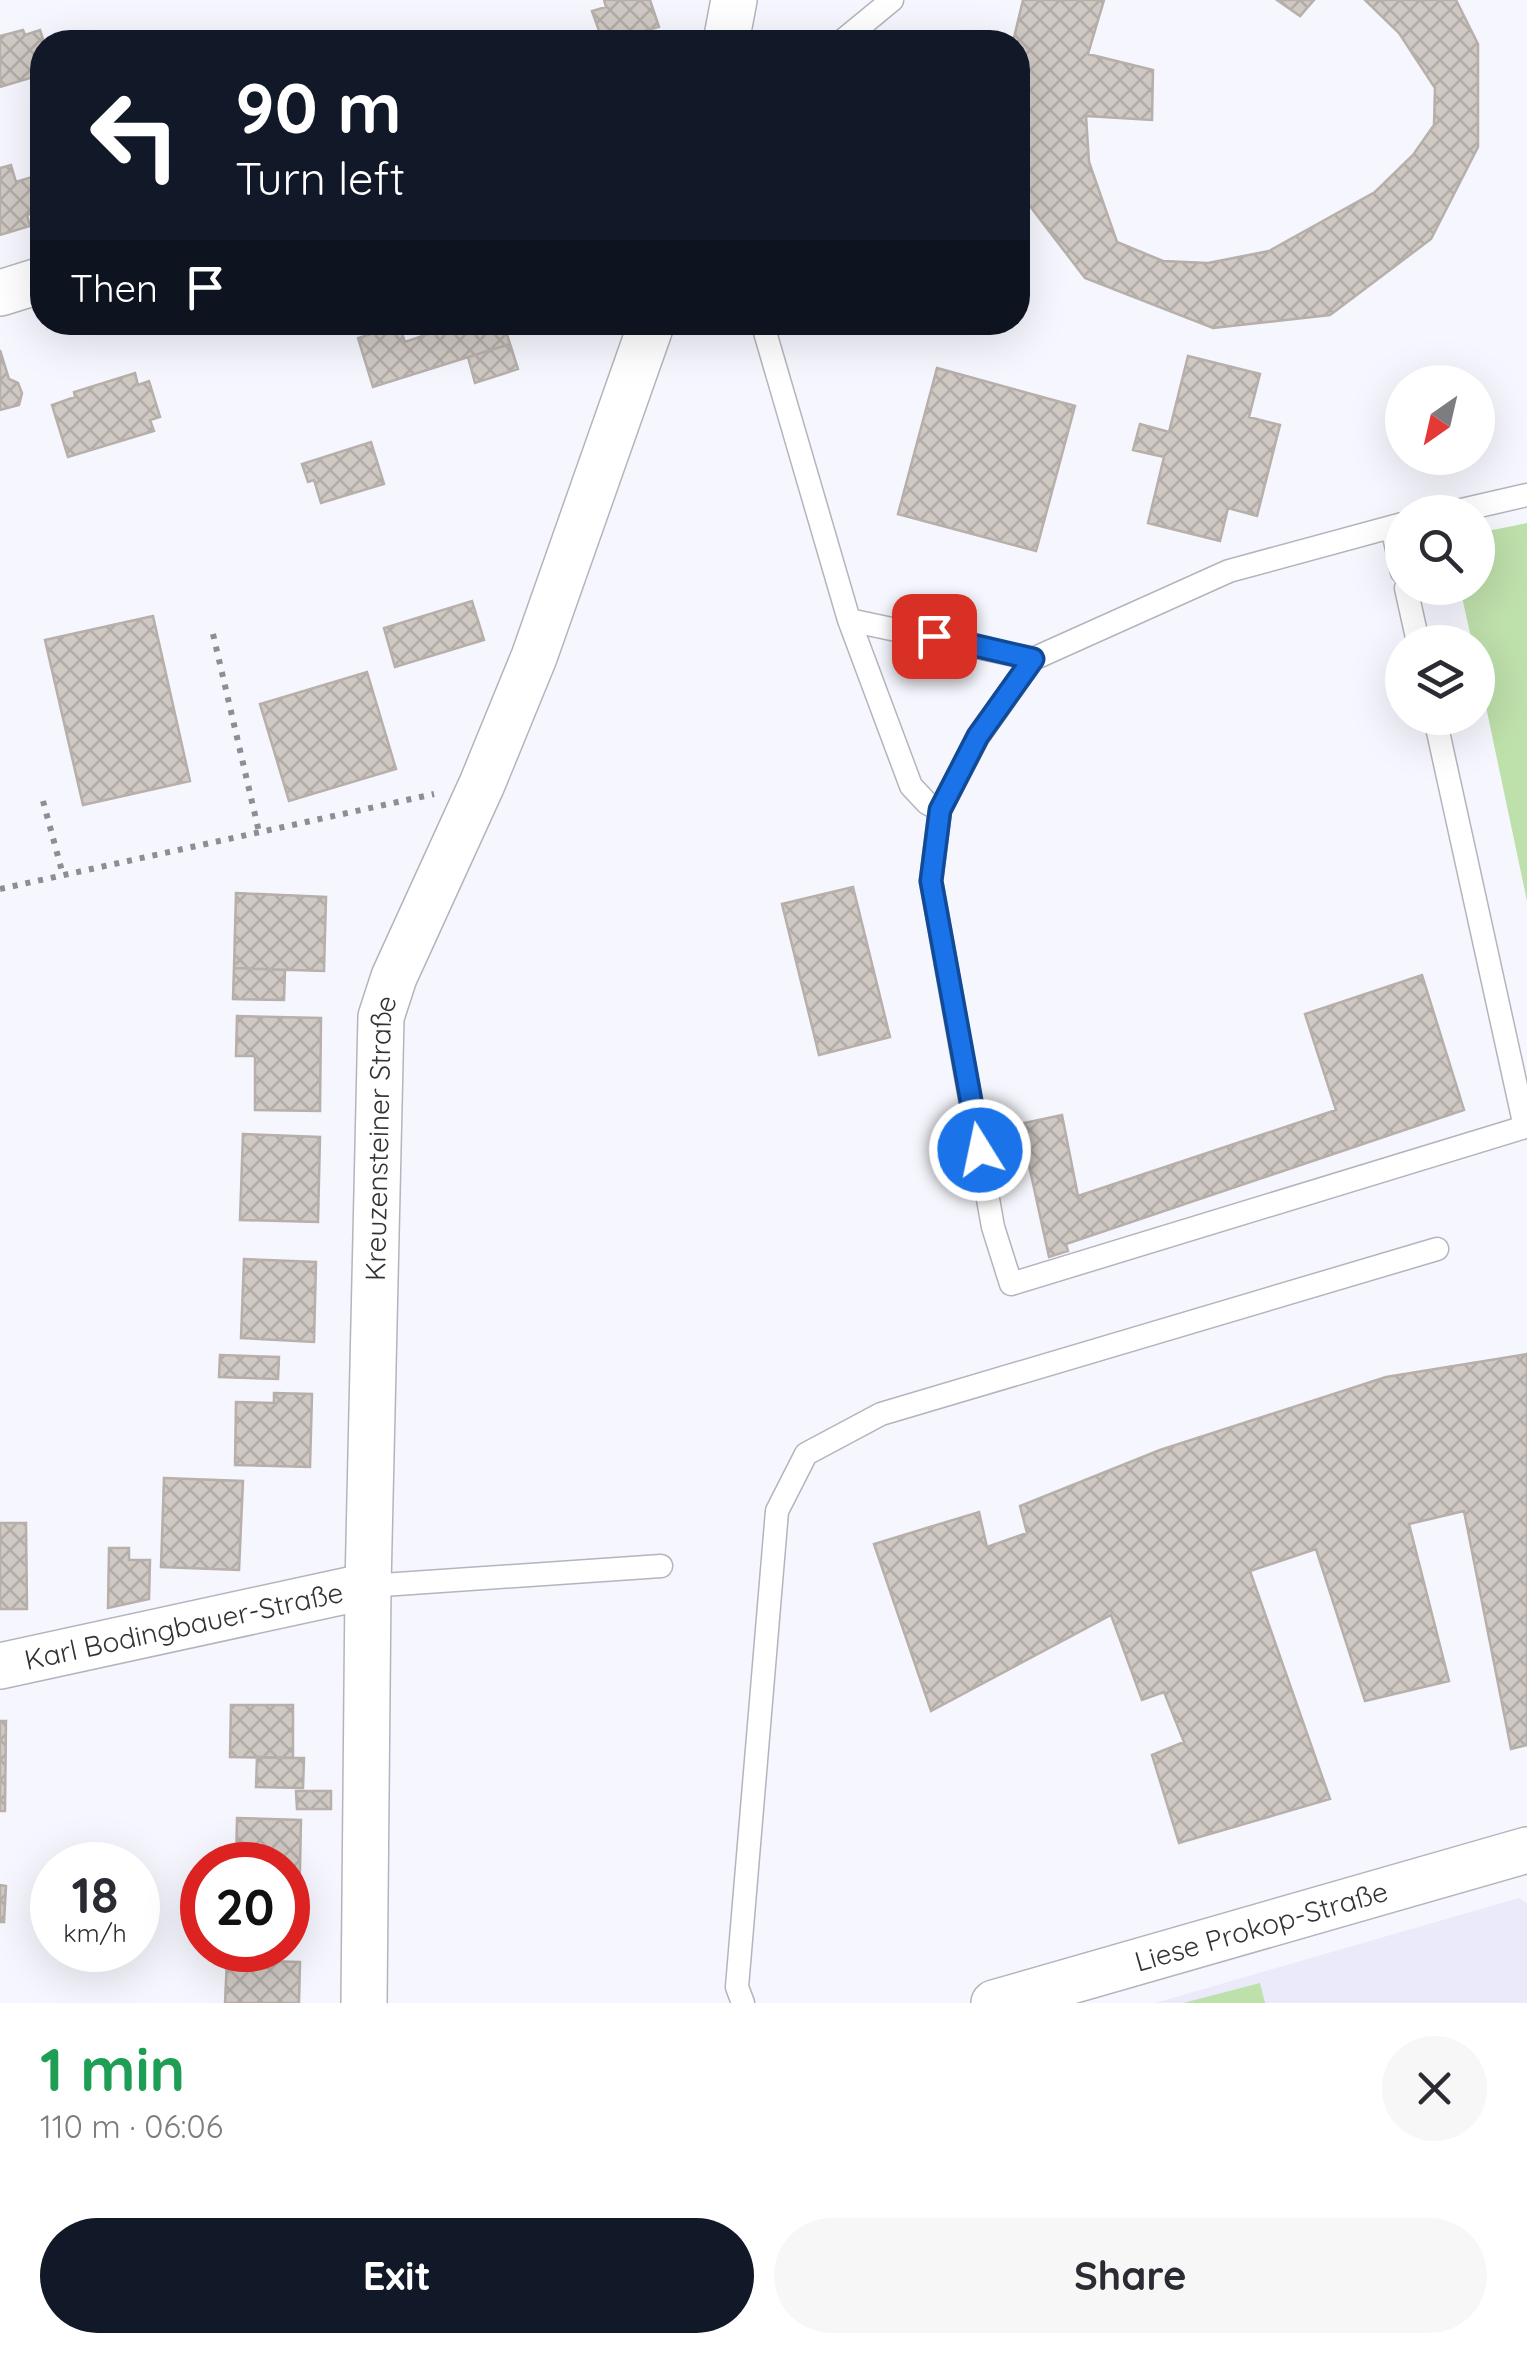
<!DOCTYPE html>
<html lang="en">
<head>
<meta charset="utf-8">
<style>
  :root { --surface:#fff; --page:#f7f7f7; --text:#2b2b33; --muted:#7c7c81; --accent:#111827 }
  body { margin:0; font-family:Quicksand,sans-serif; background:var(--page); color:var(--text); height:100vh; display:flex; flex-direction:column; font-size:38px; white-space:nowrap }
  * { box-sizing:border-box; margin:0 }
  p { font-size:32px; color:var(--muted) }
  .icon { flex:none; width:55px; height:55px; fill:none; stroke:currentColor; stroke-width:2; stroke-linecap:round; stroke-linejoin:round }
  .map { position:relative; height:2003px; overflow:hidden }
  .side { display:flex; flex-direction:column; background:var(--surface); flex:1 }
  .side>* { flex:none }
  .banner { position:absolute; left:30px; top:30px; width:1000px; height:305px; border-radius:40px; box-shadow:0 10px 40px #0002; background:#111827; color:#fff; overflow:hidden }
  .needle { width:65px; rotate:214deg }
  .buttons { position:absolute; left:1385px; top:365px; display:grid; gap:20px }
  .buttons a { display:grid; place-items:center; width:110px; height:110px; border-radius:50%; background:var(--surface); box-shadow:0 10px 40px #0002; font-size:50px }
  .speed { position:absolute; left:30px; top:1842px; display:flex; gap:20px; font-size:50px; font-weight:700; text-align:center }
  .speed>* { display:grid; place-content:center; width:130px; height:130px; border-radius:50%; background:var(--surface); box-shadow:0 10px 40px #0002; line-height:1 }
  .speed small { font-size:25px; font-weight:400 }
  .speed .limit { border:15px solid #d22; background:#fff; color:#111 }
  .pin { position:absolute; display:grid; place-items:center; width:85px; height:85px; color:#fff; margin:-42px; border-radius:20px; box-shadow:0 5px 15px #0006 }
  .me { position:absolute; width:110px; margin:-55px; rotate:350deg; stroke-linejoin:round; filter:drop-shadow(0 0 8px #0008) }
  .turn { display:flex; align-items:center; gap:35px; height:210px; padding:0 40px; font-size:45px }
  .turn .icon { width:130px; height:130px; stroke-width:2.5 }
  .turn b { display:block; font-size:70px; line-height:85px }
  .then { display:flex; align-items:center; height:95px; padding:0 40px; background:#0003; gap:20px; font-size:38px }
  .round { display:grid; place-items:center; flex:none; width:105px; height:105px; border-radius:52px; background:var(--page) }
  .headline { display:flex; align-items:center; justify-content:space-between; height:170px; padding:0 40px }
  h1 { font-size:60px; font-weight:700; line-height:75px; color:#1e9e55 }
  .cta { display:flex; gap:20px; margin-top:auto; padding:20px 40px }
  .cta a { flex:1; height:115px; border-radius:60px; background:var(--accent); color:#fff; font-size:40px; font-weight:700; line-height:115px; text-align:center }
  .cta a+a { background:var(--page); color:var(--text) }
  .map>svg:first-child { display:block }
  .built { fill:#ebeafa }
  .green { fill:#bee0aa }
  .building { fill:url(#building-cross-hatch); stroke:#b6afaa; stroke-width:2.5 }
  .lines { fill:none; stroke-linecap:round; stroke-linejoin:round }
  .lane-casing { stroke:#b4b4bc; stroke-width:25 }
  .street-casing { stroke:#b4b4bc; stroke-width:48 }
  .path { stroke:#8d8d93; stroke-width:6; stroke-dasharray:5 8; stroke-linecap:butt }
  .lane { stroke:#fff; stroke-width:22 }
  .street { stroke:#fff; stroke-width:45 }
  .route-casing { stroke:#114b97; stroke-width:25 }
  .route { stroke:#1a73e8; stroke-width:18 }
  .labels { text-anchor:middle; stroke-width:8; stroke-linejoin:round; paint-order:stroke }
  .street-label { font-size:28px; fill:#333336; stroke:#f6f6fe }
</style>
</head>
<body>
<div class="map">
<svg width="1527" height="2003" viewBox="0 0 1527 2003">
  <defs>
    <pattern id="building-cross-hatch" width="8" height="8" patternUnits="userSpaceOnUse" patternTransform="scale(2.5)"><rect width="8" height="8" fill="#cfc8c3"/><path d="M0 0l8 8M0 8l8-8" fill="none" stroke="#b2aca8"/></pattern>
  </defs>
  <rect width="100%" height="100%" fill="#f6f6fe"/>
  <!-- built -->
  <path class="built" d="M1519 1898 1527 1903V2003H1155Z"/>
  <!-- green -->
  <path class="green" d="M1527 523V901L1478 669V642H1472L1460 588H1478V533Z
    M1260 1983 1265 2003H1183Z"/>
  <!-- building -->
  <path class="building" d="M604 0H650L659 27 603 42 592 11 606 7Z
    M1023 0H1104L1088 54 1153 70 1152 120 1086 116 1089 162 1117 242 1163 261 1208 263 1269 251 1375 192 1413 155 1434 125 1435 88 1399 33 1365 0H1456L1478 44V147L1431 239 1330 315 1213 328 1085 278 1026 201 1018 171V42H1013Z
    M1277 0H1314L1300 16Z
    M23 30 25 35 40 30 44 42 42 64 34 66 37 76 0 87V36Z
    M11 165 16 182 35 176 42 210 27 215 30 226 0 235V168Z
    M438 322H503L510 344 373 387 358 338 399 325 405 342 440 330Z
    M510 344 518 369 475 383 468 357Z
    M0 350 9 379 18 383 22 393 19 405 0 410Z
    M1188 356 1260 374 1249 417 1280 425 1257 516 1228 508 1220 541 1148 523 1164 457 1133 450 1140 424 1169 432Z
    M937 368 1075 406 1036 551 898 514Z
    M135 373 138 385 149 381 160 417 150 420 154 431 68 457 52 405 75 397 74 392Z
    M371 442 384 484 321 503 314 480 308 482 302 464Z
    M472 601 484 640 395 667 384 628Z
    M153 616 190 781 83 805 45 640Z
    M367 672 396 769 289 801 260 704Z
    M853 887 890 1037 819 1055 782 904Z
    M236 893 326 897 324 971 234 968Z
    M234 968 285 970 284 1000 233 999Z
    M1422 975 1464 1110 1066 1244 1068 1251 1049 1257 1020 1124 1062 1115 1078 1196 1336 1110 1305 1014Z
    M237 1016 321 1018 320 1111 255 1110V1056H236Z
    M243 1134 320 1137 318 1222 240 1220Z
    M244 1259 316 1262 314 1342 241 1338Z
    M1527 1354V1745L1511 1749 1464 1511 1409 1524 1449 1681 1365 1701 1316 1549 1250 1571 1330 1799 1179 1843 1152 1755 1184 1742 1164 1692 1142 1700 1111 1615 931 1711 874 1544 979 1512 987 1547 1027 1533 1020 1506 1160 1450 1386 1377Z
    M220 1355 279 1357 278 1379 219 1377Z
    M274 1393 312 1394 310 1467 235 1465 236 1402 274 1403Z
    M164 1478 243 1481 239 1570 161 1567Z
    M0 1523H26L27 1609H0Z
    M109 1548H129V1560H150L149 1599 108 1608Z
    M231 1705H293V1758L230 1757Z
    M0 1721H6L5 1811H0Z
    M257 1757 304 1758 303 1788 256 1787Z
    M296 1791H331V1809H297Z
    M237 1818 301 1820 299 1913 288 1912V1865H236Z
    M0 1885 6 1886 4 1922H0Z
    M227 1960 300 1962 299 2003H225Z"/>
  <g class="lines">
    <!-- lane casing -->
    <g class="lane-casing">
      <path id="lane" d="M841 42 892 0
        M762 322 849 620 911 786 927 803 940 810
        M1453 512 1527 495
        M1402 524 1229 571 1033 659 978 737 940 810 931 881 993 1227 1011 1284 1525 1127 1435 718
        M1392 527 1402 572
        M1406 588 1418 642
        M849 620 1033 659
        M368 1586 661 1566
        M743 2003 737 1987 777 1511 806 1454 881 1414 1437 1249"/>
    </g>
    <!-- street casing -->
    <g class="street-casing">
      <g id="street">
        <path d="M726 42 734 0"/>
        <path d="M0 293 42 280"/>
        <path id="s1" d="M0 1666 368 1586"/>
        <path id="s2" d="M364 2003 368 1586 381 1017 394 977 482 784 534 657 652 322"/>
        <path id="s3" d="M994 2003 1527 1850"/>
      </g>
    </g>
    <!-- path -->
    <path class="path" d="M213 634 259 832
      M43 801 63 875
      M0 889 434 794"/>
    <!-- lane -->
    <use href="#lane" class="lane"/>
    <!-- street -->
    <use href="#street" class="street"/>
  </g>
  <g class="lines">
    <!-- route casing -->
    <g class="route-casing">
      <path id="route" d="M934 636 1033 659 978 736 940 810 931 881 980 1150"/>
    </g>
    <!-- route -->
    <use href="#route" class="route"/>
  </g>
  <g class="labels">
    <!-- street labels -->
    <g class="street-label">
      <text dy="10" stroke="none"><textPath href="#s2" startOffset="865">Kreuzensteiner Straße</textPath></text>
      <text dy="10" stroke="none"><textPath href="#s1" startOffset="188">Karl Bodingbauer-Straße</textPath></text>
      <text dy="10" stroke="none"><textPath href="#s3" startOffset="278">Liese Prokop-Straße</textPath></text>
    </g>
  </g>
</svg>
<div class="buttons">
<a><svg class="needle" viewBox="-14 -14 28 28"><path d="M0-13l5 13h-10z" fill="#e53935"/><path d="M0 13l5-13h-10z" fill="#7c7c81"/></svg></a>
<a><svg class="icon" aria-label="search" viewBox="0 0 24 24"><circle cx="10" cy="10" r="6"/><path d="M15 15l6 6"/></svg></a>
<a><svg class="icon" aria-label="layers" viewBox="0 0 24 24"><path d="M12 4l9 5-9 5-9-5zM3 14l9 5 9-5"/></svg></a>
</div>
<div class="speed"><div>18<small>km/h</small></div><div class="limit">20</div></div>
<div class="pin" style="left:934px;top:636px;background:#d93025"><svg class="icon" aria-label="arrive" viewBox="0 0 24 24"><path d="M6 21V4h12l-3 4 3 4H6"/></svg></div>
<svg class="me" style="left:980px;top:1150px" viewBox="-20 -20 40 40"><circle r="17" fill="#1a73e8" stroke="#fff" stroke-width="3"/><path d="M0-11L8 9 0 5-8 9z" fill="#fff"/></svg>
<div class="banner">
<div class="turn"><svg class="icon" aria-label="left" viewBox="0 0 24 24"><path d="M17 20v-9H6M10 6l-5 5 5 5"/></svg><div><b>90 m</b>Turn left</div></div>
<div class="then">Then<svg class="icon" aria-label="arrive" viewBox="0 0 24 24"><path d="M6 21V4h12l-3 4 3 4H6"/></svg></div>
</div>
</div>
<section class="side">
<div class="headline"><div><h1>1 min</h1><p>110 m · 06:06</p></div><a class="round"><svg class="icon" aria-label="close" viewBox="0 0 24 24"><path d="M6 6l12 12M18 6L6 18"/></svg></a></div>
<div class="cta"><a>Exit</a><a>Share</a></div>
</section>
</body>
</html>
